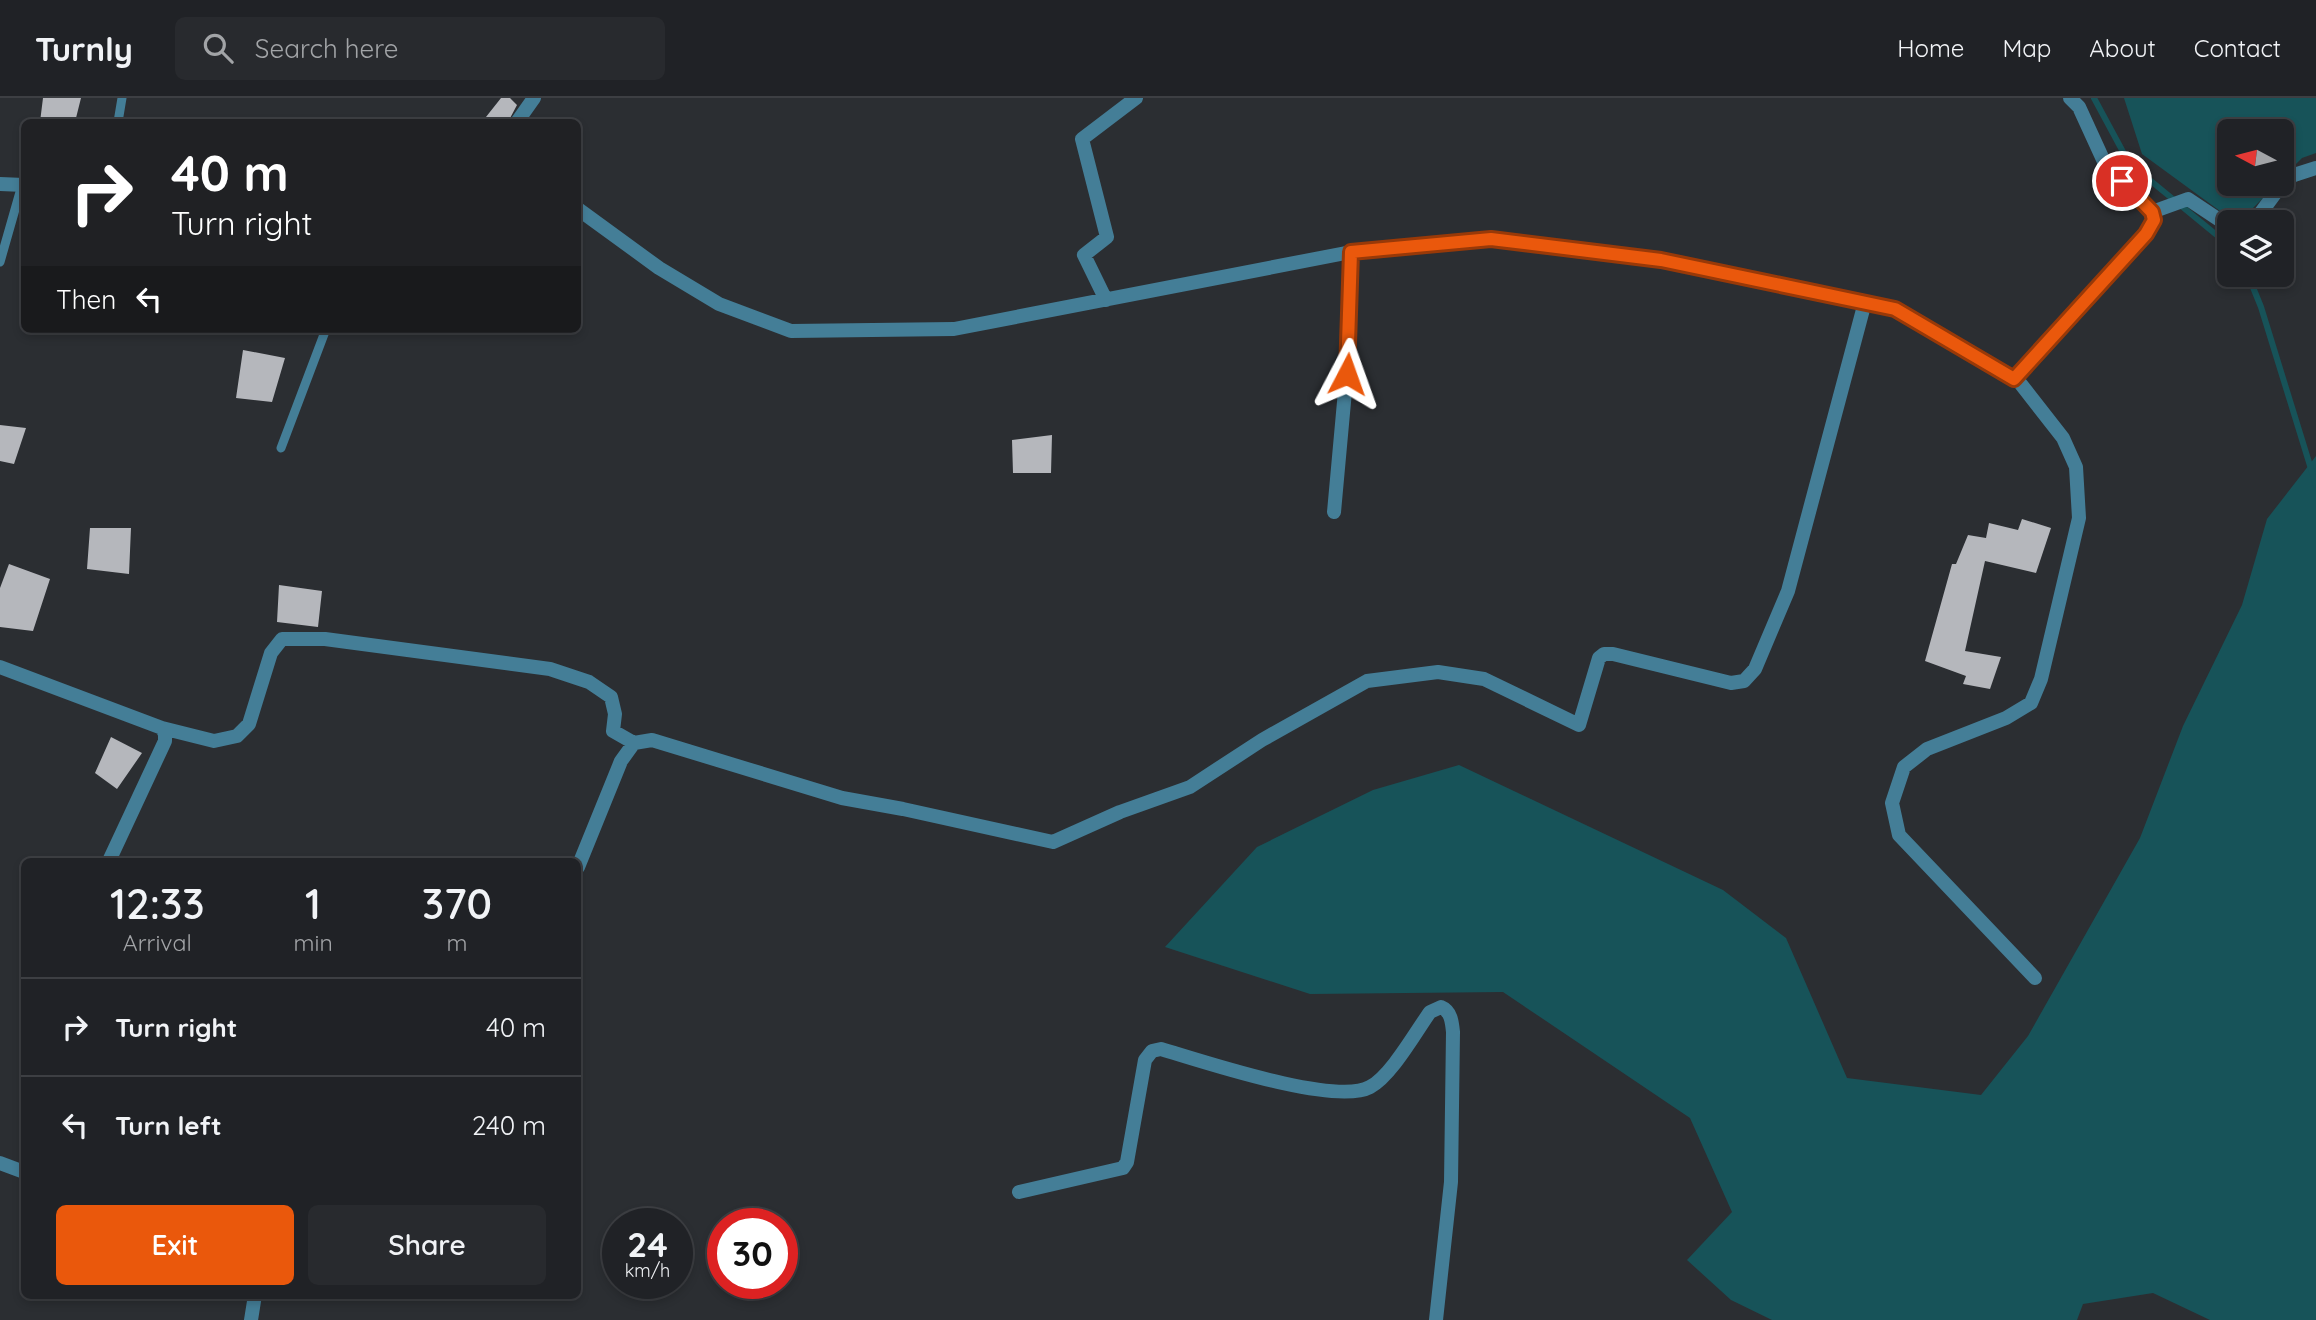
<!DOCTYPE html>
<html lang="en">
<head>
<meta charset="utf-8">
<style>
  :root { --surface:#202226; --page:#282a2e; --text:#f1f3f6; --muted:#a2a4a7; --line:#3d3f43; --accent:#ea580c }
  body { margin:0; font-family:Quicksand,sans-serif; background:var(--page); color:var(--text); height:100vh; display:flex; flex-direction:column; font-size:26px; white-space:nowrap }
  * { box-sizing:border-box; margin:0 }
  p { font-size:23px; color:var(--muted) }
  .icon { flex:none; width:38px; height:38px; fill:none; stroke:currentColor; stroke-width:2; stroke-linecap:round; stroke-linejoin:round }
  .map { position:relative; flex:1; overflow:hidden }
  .details { position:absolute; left:21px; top:760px; width:560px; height:441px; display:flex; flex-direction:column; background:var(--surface); border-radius:10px; box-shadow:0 4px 10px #0003,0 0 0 2px var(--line) }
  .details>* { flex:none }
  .top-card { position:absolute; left:21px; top:21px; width:560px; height:214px; border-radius:10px; box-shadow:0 4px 10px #0003,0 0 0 2px var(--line); background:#202124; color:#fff; overflow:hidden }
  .needle { width:46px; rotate:277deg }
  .tools { position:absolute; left:2217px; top:21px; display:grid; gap:14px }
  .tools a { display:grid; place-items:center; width:77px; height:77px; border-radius:10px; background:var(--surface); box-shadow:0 4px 10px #0003,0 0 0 2px var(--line); font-size:35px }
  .speed { position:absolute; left:602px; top:1110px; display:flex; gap:14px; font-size:35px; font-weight:700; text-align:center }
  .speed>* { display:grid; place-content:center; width:91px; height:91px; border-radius:50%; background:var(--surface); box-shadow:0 4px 10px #0003,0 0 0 2px var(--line); line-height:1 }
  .speed small { font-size:18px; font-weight:400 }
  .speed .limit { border:10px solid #d22; background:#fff; color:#111 }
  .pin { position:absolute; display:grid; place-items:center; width:60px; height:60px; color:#fff; margin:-30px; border:4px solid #fff; border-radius:50%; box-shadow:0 2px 7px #0007 }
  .me { position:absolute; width:77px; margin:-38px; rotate:4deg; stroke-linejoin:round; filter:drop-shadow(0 0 5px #0008) }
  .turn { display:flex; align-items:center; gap:24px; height:147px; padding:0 35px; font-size:32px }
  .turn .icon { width:91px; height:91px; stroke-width:2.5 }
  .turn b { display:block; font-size:49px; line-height:60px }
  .then { display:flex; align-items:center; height:66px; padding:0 35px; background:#0003; gap:14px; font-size:26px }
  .eta { display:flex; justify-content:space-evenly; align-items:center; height:119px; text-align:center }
  .eta b { font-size:42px; font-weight:600; line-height:49px }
  .cta { display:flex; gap:14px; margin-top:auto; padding:14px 35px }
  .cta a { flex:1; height:80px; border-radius:10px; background:var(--accent); color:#fff; font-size:28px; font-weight:600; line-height:80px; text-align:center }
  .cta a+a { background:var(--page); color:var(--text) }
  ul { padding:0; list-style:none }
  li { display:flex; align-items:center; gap:21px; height:98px; padding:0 35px; border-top:2px solid var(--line) }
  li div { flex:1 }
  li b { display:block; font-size:26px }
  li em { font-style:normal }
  header { display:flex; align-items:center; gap:42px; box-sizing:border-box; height:98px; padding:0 35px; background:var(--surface); border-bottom:2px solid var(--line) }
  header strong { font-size:33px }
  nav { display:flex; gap:38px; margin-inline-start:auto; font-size:24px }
  .search { width:490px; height:63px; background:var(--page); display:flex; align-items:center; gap:18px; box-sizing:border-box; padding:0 24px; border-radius:10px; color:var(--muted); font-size:26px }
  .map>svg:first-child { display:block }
  .water { fill:#175359 }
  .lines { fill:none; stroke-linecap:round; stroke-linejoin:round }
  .stream { stroke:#175359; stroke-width:6 }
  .building { fill:#b5b7bc }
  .lane { stroke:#447e97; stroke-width:9 }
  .street { stroke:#447e97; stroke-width:14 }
  .route-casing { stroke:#983908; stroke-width:18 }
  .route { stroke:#ea580c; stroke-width:12 }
</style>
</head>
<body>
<header>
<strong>Turnly</strong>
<div class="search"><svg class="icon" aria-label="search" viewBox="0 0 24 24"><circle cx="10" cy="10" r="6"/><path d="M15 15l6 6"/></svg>Search here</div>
<nav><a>Home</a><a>Map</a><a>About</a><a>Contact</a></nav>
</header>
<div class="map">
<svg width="2316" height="1222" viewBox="0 0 2316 1222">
  <rect width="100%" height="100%" fill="#2b2e32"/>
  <!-- water -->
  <path class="water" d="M2124 0H2316V55L2302 60 2282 80V33H2230V86H2277L2239 124H2235L2142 56Z
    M2316 358V1222H2210L2153 1195 2083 1206 2077 1222H1772L1731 1202 1687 1162 1732 1114 1690 1020 1503 894 1310 896 1165 849 1257 749 1373 692 1459 667 1723 792 1786 840 1847 980 1981 997 2028 938 2140 740 2183 628 2242 507 2267 421Z"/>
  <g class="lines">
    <!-- stream -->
    <path class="stream" d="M2094 0 2129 65 2230 148
      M2248 177 2261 209 2316 387"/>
  </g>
  <!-- building -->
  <path class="building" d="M43 0H81L75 24H40Z
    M501 0H510L517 7 508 24H482Z
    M243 252 285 260 272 304 236 300Z
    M0 327 26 330 14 366 0 363Z
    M1052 337 1051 375H1013L1012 342Z
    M2022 421 2051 430 2036 475 1985 463 1965 553 2001 559 1990 591 1963 586 1966 578 1925 563 1952 466H1956L1968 437 1986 440 1989 425 2018 432Z
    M90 430H131L129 476 87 471Z
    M9 466 50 481 33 533 0 529V490Z
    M279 487 322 493 318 529 277 524Z
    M111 639 142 655 117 691 95 675Z"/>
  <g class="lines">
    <!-- lane -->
    <path class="lane" d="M118 24 122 0
      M0 164 22 87
      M281 350 326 231"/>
    <!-- street -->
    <path class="street" d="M517 24 534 0
      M2282 85 2294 77 2316 70
      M0 86 24 87
      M578 111 659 170 719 206 791 233 954 231 1351 154 1491 141 1661 162 1895 211 2020 285 2063 340 2076 369 2079 420 2041 581 2031 605 2006 620 1927 651 1904 669 1892 705 1899 737 2035 880
      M2152 114 2188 101 2230 129
      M2254 124 2282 86
      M1106 202 1084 157 1107 139 1082 41 1136 0
      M2013 281 2146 136 2154 122 2152 114 2106 68 2079 9 2070 0
      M1334 414 1349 249 1351 154
      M0 569 162 630 165 636V643L109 763
      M162 630 214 643 237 638 249 626 271 555 282 541H325L550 571 589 584 611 599 615 616 613 633 634 645
      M578 769 621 663 634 645 652 642 842 700 903 711 1053 744 1120 714 1190 689 1262 642 1367 583 1438 574 1484 581 1579 627 1599 560 1604 556H1613L1731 585 1744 583 1755 571 1788 493 1865 204
      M0 1065 24 1074
      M1019 1094 1123 1070 1127 1064 1145 962 1152 953 1161 951C1202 963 1335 1008 1370 989 1391 978 1415 935 1430 914L1441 909C1451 913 1452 924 1453 934L1451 1084 1436 1222
      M251 1222 255 1197"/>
  </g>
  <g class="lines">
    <!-- route casing -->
    <g class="route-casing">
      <path id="route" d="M1347 276 1351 154 1491 141 1661 162 1895 211 2014 281 2146 136 2154 122 2152 114 2122 83"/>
    </g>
    <!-- route -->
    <use href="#route" class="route"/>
  </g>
</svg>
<div class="tools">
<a><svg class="needle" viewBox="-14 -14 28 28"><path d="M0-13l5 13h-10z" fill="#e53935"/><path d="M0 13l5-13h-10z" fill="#a2a4a7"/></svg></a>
<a><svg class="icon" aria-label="layers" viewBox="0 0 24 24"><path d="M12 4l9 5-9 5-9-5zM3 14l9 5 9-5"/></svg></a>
</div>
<div class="speed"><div>24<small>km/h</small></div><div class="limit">30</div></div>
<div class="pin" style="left:2122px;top:83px;background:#d93025"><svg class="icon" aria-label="arrive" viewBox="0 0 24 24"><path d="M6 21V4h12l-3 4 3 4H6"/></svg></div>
<svg class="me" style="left:1347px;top:276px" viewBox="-20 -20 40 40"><path d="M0-17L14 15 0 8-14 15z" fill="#ea580c" stroke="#fff" stroke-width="4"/></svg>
<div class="top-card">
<div class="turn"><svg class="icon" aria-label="right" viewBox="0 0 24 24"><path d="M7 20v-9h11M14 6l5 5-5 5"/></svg><div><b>40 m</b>Turn right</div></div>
<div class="then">Then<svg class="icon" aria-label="left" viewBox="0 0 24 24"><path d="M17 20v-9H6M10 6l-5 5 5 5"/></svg></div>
</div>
<section class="details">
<div class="eta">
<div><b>12:33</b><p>Arrival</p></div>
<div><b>1</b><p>min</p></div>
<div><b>370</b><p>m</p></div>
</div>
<ul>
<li><svg class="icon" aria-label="right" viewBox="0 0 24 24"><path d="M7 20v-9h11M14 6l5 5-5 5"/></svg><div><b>Turn right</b></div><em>40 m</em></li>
<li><svg class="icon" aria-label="left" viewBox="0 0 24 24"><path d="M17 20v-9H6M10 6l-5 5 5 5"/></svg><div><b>Turn left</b></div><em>240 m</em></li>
</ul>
<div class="cta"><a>Exit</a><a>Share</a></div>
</section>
</div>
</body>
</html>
